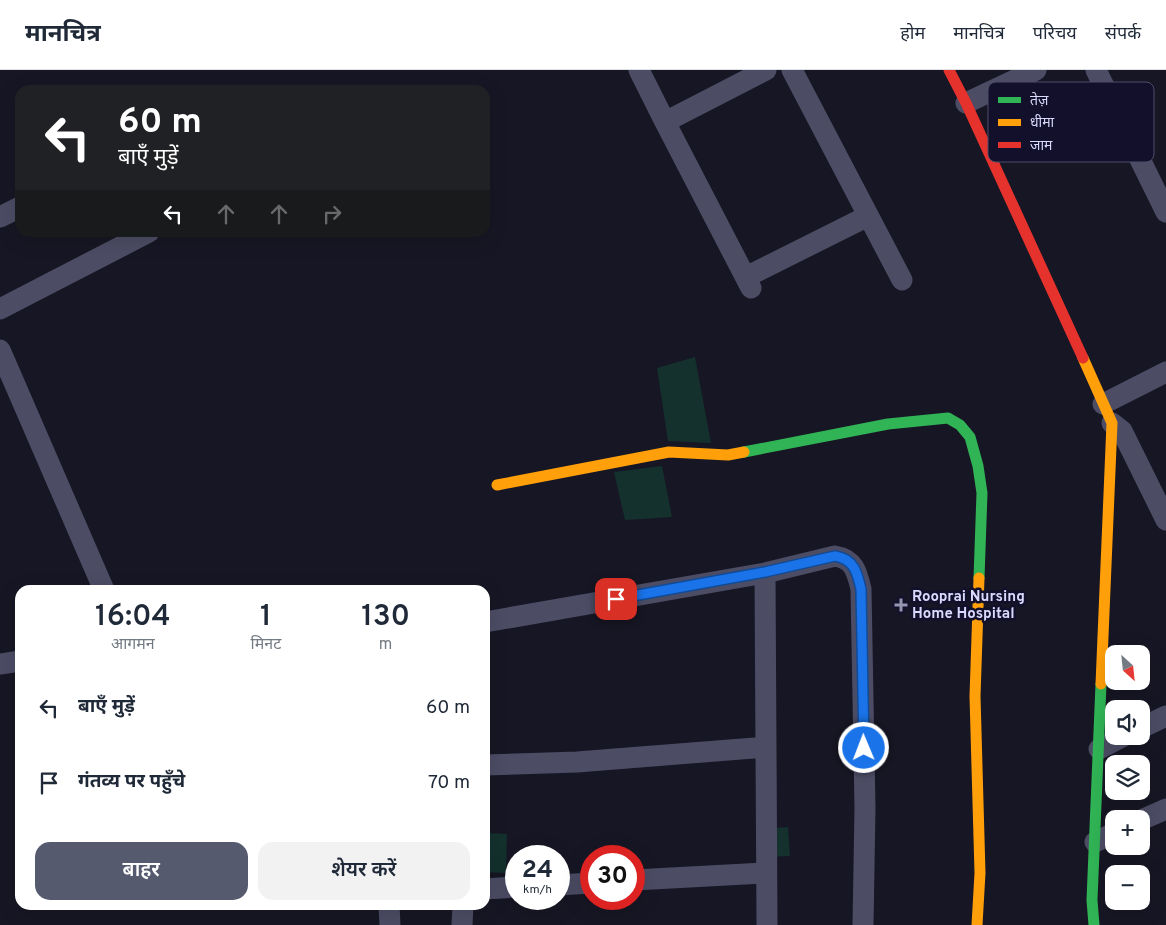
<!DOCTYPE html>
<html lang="hi">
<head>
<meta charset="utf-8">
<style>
  :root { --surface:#fff; --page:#f2f2f3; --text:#1f2937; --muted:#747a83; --line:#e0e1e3; --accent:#555a6e }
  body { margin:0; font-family:Overpass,"Noto Sans Devanagari",sans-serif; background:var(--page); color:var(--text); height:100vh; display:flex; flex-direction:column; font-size:19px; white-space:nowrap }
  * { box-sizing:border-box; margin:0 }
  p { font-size:16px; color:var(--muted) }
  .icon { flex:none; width:28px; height:28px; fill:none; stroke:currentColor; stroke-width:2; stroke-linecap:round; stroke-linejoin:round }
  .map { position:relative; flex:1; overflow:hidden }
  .drawer { position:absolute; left:15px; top:515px; width:475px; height:325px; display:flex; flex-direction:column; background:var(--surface); border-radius:15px; box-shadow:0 5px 20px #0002 }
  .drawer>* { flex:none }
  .guide { position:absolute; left:15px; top:15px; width:475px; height:152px; border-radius:15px; box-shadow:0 5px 20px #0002; background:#202124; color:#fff; overflow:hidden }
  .needle { width:32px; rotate:153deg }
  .fabs { position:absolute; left:1105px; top:575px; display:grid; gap:10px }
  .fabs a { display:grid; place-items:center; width:45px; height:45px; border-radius:10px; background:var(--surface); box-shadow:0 5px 20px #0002; font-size:25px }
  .speed { position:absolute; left:505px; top:775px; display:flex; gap:10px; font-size:25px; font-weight:700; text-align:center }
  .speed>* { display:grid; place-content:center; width:65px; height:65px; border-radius:50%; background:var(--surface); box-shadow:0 5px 20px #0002; line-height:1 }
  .speed small { font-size:12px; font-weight:400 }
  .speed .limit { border:8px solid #d22; background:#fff; color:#111 }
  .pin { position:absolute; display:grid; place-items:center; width:42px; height:42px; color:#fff; margin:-21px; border-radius:10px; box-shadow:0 2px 8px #0006 }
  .me { position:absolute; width:55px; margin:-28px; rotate:359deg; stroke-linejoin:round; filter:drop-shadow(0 0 4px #0008) }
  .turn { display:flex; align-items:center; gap:18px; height:105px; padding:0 20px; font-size:22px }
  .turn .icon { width:65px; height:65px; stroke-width:2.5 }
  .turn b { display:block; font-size:35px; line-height:42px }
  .lanes { display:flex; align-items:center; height:48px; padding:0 20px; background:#0003; justify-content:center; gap:25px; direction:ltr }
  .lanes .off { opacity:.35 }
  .eta { display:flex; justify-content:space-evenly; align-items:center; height:85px; text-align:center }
  .eta b { font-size:30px; font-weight:600; line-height:35px }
  .primary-button { display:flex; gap:10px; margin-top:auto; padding:10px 20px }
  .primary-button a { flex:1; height:58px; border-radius:15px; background:var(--accent); color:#fff; font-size:20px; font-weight:600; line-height:58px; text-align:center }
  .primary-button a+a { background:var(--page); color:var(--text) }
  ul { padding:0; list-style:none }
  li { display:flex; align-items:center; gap:15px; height:75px; padding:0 20px }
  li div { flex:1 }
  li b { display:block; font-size:19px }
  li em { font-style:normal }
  header { display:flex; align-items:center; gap:30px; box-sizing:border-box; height:70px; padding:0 25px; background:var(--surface); border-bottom:1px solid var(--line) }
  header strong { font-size:24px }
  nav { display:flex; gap:28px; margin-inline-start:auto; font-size:18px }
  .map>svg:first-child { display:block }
  .green { fill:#14312e }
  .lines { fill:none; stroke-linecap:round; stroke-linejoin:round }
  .street { stroke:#4c4d65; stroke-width:21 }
  .fast { stroke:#30b455; stroke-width:11 }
  .slow { stroke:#ff9f0a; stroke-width:11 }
  .jam { stroke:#e5322d; stroke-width:11 }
  .route-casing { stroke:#114b97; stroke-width:12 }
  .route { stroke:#1a73e8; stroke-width:9 }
  .poi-dot { fill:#9695b2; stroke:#12102a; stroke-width:2 }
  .labels { text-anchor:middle; stroke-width:5; stroke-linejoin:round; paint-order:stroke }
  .poi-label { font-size:15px; font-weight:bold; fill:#dadaff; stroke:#12102a; text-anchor:start }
  .key { fill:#12102a; stroke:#4e4d6a; stroke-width:1 }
  .key-label { font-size:14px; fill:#dadaff }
</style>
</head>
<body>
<header>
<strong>मानचित्र</strong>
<nav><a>होम</a><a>मानचित्र</a><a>परिचय</a><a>संपर्क</a></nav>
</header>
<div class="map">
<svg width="1166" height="855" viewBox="0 0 1166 855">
  <rect width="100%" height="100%" fill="#171624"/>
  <!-- green -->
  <path class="green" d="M695 287 711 373 668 371 657 298Z
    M662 396 672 447 625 450 614 402Z
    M788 757 790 786 765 787 764 759Z
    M485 763 507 764 506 803 485 802Z"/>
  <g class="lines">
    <!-- street -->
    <path class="street" d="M639 0 665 52
      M792 0 902 210
      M1096 0 1166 142
      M966 33 1036 0
      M0 147 20 137
      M746 207 868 146
      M751 218 665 52 766 0
      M0 239 149 162
      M0 280 104 520
      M1103 334 1166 302
      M1112 353 1122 361 1166 450
      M765 503 767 855
      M485 552 765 503 835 486C854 489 857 502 861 519L865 738 863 855
      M0 594 20 591
      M1141 658 1166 646
      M1099 679 1124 666
      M485 695 577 692 766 677
      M1141 750 1166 739
      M1095 772 1114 763
      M634 810 766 803
      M559 815 591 813
      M485 819 516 817
      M389 835 390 855
      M462 855 463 835"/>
    <!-- fast -->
    <path class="fast" d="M744 382 888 354 948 348 960 355 970 367 978 396 982 423 979 508
      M1094 855 1092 830 1101 614"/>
    <!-- slow -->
    <path class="slow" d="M1083 288 1112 353 1101 614
      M497 415 669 382 728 385 744 382
      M977 855 980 803 975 626 979 508"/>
    <!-- jam -->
    <path class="jam" d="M949 0 966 33 1083 288"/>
  </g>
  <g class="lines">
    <!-- route casing -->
    <g class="route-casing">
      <path id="route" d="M616 529 765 502 835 486C854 489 857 502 861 519L864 678"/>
    </g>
    <!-- route -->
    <use href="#route" class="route"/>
  </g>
  <!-- markers -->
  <path class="poi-dot" d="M898.5 527.5h5v5h5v5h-5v5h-5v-5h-5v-5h5z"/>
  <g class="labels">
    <!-- poi labels -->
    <g class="poi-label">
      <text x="912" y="531">Rooprai Nursing<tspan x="912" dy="17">Home Hospital</tspan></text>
    </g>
  </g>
  <!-- legend -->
  <rect x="988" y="12" width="166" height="80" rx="8" class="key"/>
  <rect x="998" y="27" width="23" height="6" fill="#30b455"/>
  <rect x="998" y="49" width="23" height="7" fill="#ff9f0a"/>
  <rect x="998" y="72" width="23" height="6" fill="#e5322d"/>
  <g class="key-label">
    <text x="1030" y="35">तेज़</text>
    <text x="1030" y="57">धीमा</text>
    <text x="1030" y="80">जाम</text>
  </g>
</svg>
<div class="fabs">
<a><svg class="needle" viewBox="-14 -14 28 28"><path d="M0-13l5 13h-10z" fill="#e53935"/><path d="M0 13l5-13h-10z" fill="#747a83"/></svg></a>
<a><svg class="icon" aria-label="sound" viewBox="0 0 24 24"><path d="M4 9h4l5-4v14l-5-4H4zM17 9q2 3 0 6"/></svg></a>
<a><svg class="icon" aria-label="layers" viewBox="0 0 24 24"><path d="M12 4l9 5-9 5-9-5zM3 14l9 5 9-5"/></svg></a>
<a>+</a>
<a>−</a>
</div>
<div class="speed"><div>24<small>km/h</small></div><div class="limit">30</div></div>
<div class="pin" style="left:616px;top:529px;background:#d93025"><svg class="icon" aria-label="arrive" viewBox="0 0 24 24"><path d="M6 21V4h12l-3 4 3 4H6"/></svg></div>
<svg class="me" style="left:864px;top:678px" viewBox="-20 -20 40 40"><circle r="17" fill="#1a73e8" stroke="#fff" stroke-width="3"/><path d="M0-11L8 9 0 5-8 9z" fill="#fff"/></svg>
<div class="guide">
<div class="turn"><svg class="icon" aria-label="left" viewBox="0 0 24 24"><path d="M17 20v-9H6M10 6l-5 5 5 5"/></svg><div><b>60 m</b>बाएँ मुड़ें</div></div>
<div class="lanes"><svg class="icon" aria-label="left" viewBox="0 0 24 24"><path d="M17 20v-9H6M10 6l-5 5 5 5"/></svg><svg class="icon off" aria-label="ahead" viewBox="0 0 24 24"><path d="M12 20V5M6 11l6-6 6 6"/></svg><svg class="icon off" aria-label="ahead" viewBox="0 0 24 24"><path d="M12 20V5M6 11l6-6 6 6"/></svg><svg class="icon off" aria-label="right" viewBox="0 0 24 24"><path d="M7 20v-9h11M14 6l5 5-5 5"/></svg></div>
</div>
<section class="drawer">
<div class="eta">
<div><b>16:04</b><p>आगमन</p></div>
<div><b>1</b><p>मिनट</p></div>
<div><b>130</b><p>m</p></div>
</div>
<ul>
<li><svg class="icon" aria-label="left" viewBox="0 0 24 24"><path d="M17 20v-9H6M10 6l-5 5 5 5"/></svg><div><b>बाएँ मुड़ें</b></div><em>60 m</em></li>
<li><svg class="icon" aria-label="arrive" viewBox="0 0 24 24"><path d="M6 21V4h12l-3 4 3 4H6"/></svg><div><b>गंतव्य पर पहुँचे</b></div><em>70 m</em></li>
</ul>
<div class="primary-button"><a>बाहर</a><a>शेयर करें</a></div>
</section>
</div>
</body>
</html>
